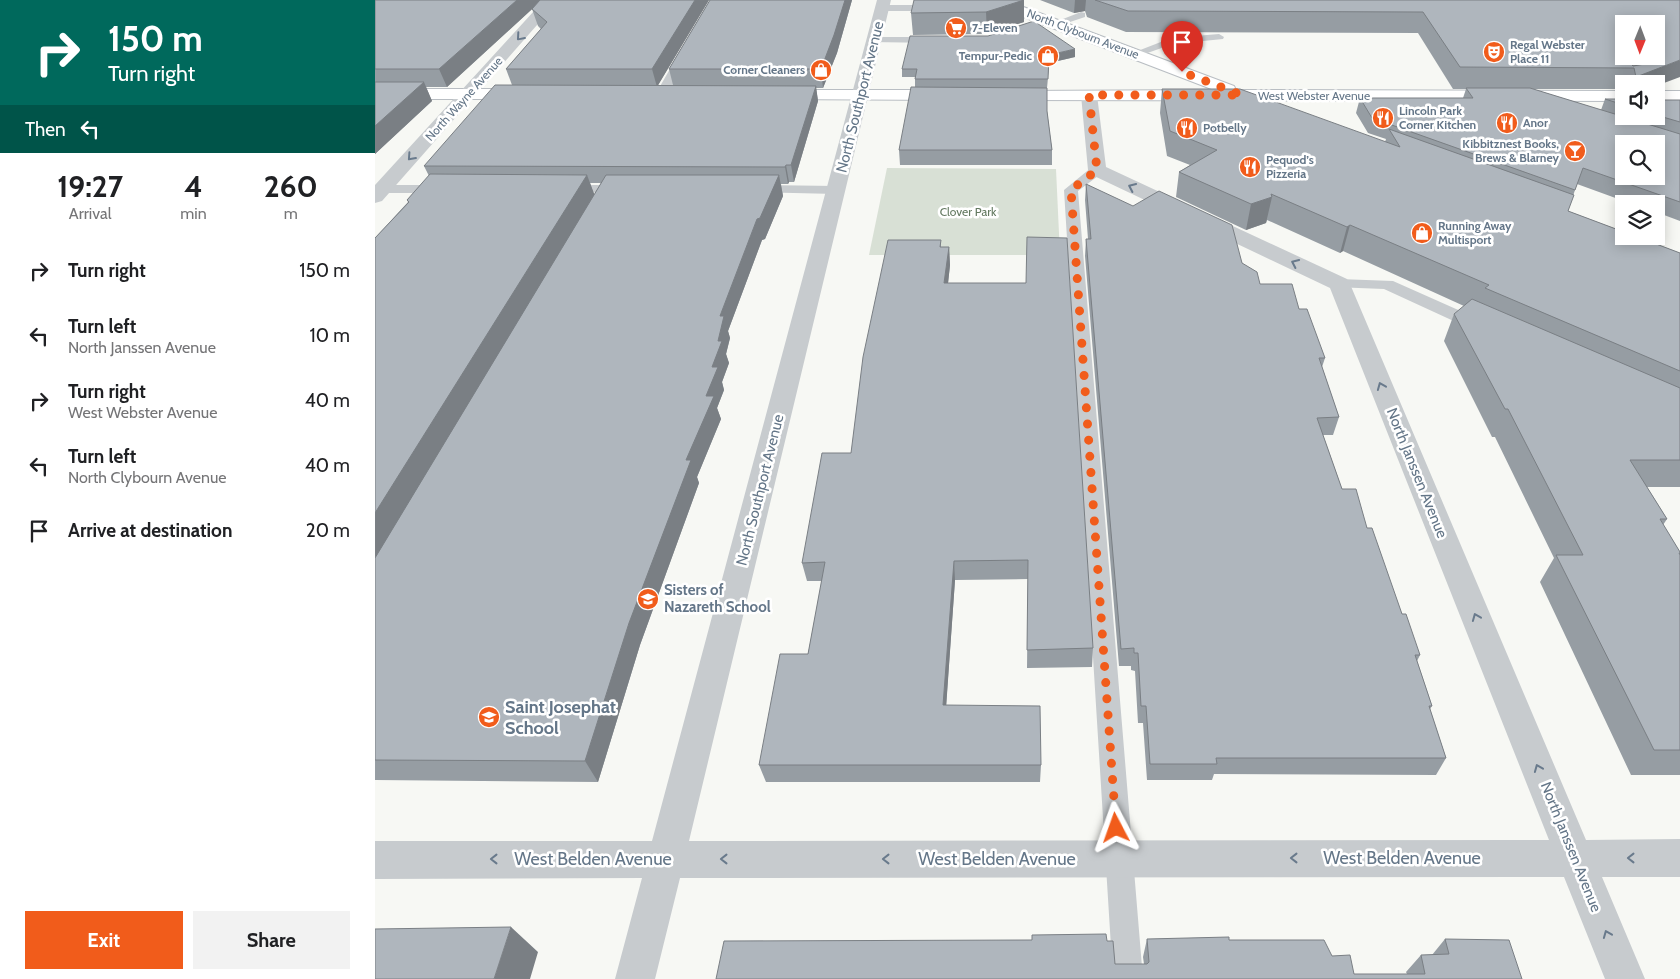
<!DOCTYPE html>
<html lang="en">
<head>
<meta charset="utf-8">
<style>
  :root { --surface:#fff; --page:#f2f2f2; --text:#202124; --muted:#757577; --accent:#f15c1b }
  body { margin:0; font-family:Cabin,sans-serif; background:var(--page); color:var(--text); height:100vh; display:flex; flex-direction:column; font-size:19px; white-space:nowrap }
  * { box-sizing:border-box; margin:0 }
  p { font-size:16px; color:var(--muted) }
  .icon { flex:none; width:28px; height:28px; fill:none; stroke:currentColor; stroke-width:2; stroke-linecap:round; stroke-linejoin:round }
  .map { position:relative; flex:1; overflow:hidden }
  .side { display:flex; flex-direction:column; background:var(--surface); width:375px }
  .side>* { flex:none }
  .hud { background:#00695c; color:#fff; overflow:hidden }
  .needle { width:32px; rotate:181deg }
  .tools { position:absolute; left:1240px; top:15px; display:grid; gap:10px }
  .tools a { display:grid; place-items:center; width:50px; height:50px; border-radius:0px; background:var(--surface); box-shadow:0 2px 12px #0003; font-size:25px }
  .pin { position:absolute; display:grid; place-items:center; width:42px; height:42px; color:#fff; margin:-51px -21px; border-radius:50% 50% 50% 0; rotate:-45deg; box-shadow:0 0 5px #0007 }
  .pin .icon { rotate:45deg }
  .me { position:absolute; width:55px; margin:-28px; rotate:356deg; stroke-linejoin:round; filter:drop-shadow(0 0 4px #0008) }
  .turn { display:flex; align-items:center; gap:18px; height:105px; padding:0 25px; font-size:22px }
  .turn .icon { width:65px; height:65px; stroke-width:2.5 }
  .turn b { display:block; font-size:35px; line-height:42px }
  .then { display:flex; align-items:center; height:48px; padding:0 25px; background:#0003; gap:10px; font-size:19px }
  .eta { display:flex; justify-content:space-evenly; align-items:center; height:85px; text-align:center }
  .eta b { font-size:30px; font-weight:700; line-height:35px }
  .cta { display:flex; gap:10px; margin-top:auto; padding:10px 25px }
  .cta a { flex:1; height:58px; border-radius:0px; background:var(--accent); color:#fff; font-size:20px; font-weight:700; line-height:58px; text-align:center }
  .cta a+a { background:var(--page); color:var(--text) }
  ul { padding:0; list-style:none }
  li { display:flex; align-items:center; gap:15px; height:65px; padding:0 25px }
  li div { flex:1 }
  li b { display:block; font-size:19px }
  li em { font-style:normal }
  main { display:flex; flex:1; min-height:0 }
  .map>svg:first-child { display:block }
  .green { fill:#d8e0d5 }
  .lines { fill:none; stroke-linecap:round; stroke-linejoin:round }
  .secondary-casing { stroke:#b9bec3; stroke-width:2 }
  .lane { fill:#c7cbce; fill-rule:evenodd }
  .street { fill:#c7cbce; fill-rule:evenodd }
  .secondary { fill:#fff; fill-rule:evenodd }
  .wall { fill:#969da3; fill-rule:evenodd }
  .shaded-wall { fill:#7a7f84 }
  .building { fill:#afb6bd; stroke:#7a7f84; fill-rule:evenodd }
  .oneway { stroke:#697a8c }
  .route { stroke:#f15c1b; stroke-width:9; stroke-dasharray:0 16.2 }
  .labels { text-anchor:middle; stroke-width:5; stroke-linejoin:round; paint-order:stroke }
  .far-poi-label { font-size:12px; font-weight:bold; fill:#647688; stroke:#fff; text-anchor:start }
  .far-street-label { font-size:12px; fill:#647688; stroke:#fff }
  .far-park-label { font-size:12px; fill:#637960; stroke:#fff }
  .street-label { font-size:15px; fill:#647688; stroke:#fff }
  .poi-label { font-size:15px; font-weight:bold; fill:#647688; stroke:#fff; text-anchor:start }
  .near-poi-label { font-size:18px; font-weight:bold; fill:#647688; stroke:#fff; text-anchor:start }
  .near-street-label { font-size:18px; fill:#647688; stroke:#fff }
</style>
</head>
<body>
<main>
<section class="side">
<div class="hud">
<div class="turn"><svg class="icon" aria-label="right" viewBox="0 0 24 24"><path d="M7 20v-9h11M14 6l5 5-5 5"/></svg><div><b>150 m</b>Turn right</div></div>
<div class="then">Then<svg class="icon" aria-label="left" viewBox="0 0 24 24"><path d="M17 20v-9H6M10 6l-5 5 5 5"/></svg></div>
</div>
<div class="eta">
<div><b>19:27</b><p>Arrival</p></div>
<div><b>4</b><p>min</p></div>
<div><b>260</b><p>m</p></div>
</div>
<ul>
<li><svg class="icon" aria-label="right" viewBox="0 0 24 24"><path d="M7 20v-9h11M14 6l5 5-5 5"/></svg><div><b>Turn right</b></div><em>150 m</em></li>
<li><svg class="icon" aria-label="left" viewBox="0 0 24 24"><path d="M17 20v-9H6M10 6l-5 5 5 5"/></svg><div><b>Turn left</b><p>North Janssen Avenue</p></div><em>10 m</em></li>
<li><svg class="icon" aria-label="right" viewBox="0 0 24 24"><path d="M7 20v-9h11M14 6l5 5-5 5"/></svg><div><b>Turn right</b><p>West Webster Avenue</p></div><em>40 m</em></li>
<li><svg class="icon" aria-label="left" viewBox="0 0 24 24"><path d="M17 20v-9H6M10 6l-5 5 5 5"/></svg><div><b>Turn left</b><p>North Clybourn Avenue</p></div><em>40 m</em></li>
<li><svg class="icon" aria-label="arrive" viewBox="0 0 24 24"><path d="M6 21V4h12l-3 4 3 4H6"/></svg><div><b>Arrive at destination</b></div><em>20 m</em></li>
</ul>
<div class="cta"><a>Exit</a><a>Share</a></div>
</section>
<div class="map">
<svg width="1305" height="979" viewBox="0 0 1305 979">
  <rect width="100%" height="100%" fill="#f7f8f4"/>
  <!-- green -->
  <path class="green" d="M512 168 681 169 685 255H494Z"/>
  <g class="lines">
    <!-- secondary casing -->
    <g class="secondary-casing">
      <path id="secondary" d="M610 0H630L859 86 861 90 1249 91V101L634 100 628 99 626 95 628 91 839 90 612 3Z
        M0 89H148L154 90 156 94 154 98 148 99H0Z
        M404 90H571L577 91 579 95 577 99 571 100 398 99 396 95 398 91Z
        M1281 91H1305V101H1281Z"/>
    </g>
    <!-- lane -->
    <path class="lane" d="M584 0H600L567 11H508L503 8 508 5H567Z
      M706 12 710 13V17L680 27 675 24Z
      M844 34 849 37 848 39 798 44 761 57 755 54 796 38Z
      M499 37H562L568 40 562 43 495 42V38Z
      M309 52 315 55 292 95 290 98H282L280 95 303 55Z
      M722 166 729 170 727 173 703 191 768 979H738L689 190 717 167Z
      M0 185H68L75 189 68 193H0Z
      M189 185H250L257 189 250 193 184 192 182 189 184 186Z
      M379 185 461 186 468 190 461 194 374 192 372 189Z
      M964 279 1018 281 1108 321 1110 325 1108 329H1096L1009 289 958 287 956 284 958 281Z"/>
    <!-- street -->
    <path class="street" d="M169 0H184L7 201 0 203V185Z
      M502 0H516L314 841 1174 840 955 288 715 174 713 170 706 95 708 91H720L722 95 731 167 972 279 975 284 1211 840 1305 839V877H1227L1270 979H1230L1189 877 305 878 280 979H240L267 878 0 879V841H277Z"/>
    <!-- secondary -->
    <use href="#secondary" class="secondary"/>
  </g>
  <!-- wall -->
  <path class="wall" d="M0 0H334L283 85H298L294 69 335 0H477L462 53 448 88H441L443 101 419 182H414L413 184H406L408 196 390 239 387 240 353 331 355 338 351 354 354 363 347 382 349 390 342 408 346 419 322 477 324 483 265 645 223 782 0 780V238L33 202 32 200 54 176 49 166 137 85 131 69 166 29 163 26 157 9 158 8 72 87H51L57 101 0 154ZM215 183H226L219 195Z
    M649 0V22L612 34 538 35 536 13Z
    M665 0H1305L1281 84H1249V89H1158L1226 110 1230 99H1249V116H1281V100H1305V221L1281 212V204H1257L1202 184 1193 211 1305 253V487H1272L1292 519 1288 525 1305 552V775H1256L1165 582 1179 558 1120 437H1117L1069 341 1079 314 1089 306 968 251 965 253 892 220 891 223 871 230 801 197 804 172 815 165 792 156 785 113 787 89 1010 142 1011 139 993 133 981 113 985 98H1088L1091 89H1078L1043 33 751 32 712 17 710 11 699 13ZM1249 24 1281 56H1249Z
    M700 57 674 63 672 88V111L677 150V165H525L524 150 540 87V77H527V69Z
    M711 184 867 263 885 284 924 309 950 358 947 367 964 417 958 435H948L967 489 992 528 1027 614 1045 655 1042 661 1057 706 1055 709 1071 758 1061 775 839 774 837 780H772L768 723H763L760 671 756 670V666H744L710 256 711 239H713L710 200Z
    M566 240V247H574L575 265 573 283 718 648 717 667 652 668 653 579 580 580 571 706 666 765 665 782H391L384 765 433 654 447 581H432L427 563 476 453Z
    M772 939 854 940 957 956 979 974H1032L1031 972 1046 955H1057L1070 939 1147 979H341L732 941 740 964H769L768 957Z"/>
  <!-- shaded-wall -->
  <path class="shaded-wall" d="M142 0H167L72 87 64 69Z
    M320 0H334L282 87 277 69Z
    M470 0H477L462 53 448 88 446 69Z
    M649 0V22L612 34 611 12Z
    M700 0H711L710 11 699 13Z
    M700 49V57L674 63 672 88 674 55Z
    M1257 56H1258L1253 68V61Z
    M1305 60V77L1281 86V84H1258L1261 77Z
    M49 82 57 101 0 154V126Z
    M441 86 443 101 419 182 416 165Z
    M411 165 414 182 413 184 410 167Z
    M212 175 220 196 0 562V513Z
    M404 175 408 196 390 239 387 240 353 331 355 338 351 354 354 363 347 382 349 390 342 408 346 419 322 477 324 483 265 645 223 782 210 761 254 623 311 460 331 396 343 341 345 316 382 219Z
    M897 197 891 223 871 230 876 204Z
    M975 225 968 251 965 253 972 227Z
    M574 247 575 265 571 302 569 283Z
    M579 561 580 580 570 723 568 705Z
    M136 927 163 952 155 979H119Z"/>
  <!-- building -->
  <path class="building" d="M0 0H142L64 69H0Z
    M165 0H320L277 69H131L172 22 157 9Z
    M335 0H470L459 35 446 69H294Z
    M539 0H649L611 12 536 13Z
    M720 0H1305V60L1261 77 1259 68 1085 67 1048 12 753 11ZM1249 24H1281V56H1266L1270 64 1258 66 1253 61 1257 56H1249Z
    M659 21 700 49 674 55 673 79H540L542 69H527L535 36H613Z
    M0 82H49L0 126Z
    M120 85 441 86 416 165H411L410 167 49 166Z
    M536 87 672 88V111L677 150H524Z
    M1091 88H1155L1305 134V202L1208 168 1200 190 997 118 985 98H1098ZM1249 144H1281V176H1249Z
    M787 89H865L1025 147 1014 129 1199 195 1193 211 1249 232V236H1260L1305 253V371L1110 288 1114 285 975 225 972 227 896 194 897 197 876 204 804 172 842 150 795 131Z
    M1230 99H1249V105Z
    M1281 100H1305V122L1281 115Z
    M55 174 212 175 0 513V238L34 202 32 200Z
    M231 175H404L385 218 382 219 345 316H349L343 341H347L337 367H343L331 396H339L311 460H316L254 623 210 761 0 760V558Z
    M711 184 758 206 784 191 857 225 867 263 882 272 885 284H917L924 309H932L950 358H944L964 417 942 418 967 489H981L992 528H997L1027 614H1031L1045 655H1040L1057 706H1054L1071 758H841L842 764H775L771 706H766L763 653H759V648L746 649 711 239H716Z
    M652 237 692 238 718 648 652 650 653 560 579 561 568 705 665 706 666 765H384L405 654H433L450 562 427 563 447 453H476L488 357 513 240H566L565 247H574L569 283H651Z
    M1097 299 1305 388V460H1255L1292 519H1285L1305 552V553H1304L1305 555V750H1279L1181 555H1208L1133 409H1130L1079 314Z
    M136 927 119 979H0V929Z
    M731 934 732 941H738L740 964H772L774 962 772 939 854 937V940H949L957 956 975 955 979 974H1050L1046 955 1074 954 1070 939 1134 940 1147 979H341L349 941 657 940V935Z"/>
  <!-- one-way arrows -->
  <defs><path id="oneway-chevron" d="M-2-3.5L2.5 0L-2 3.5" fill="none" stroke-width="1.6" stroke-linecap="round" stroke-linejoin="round" transform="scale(1.25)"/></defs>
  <g class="oneway">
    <use href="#oneway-chevron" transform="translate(145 37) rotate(131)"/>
    <use href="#oneway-chevron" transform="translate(36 157) rotate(132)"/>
    <use href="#oneway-chevron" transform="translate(757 187) rotate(-155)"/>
    <use href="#oneway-chevron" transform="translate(920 263) rotate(-155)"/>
    <use href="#oneway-chevron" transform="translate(1006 386) rotate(-112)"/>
    <use href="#oneway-chevron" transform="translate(1101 617) rotate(-112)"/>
    <use href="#oneway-chevron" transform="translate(1163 768) rotate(-112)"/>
    <use href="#oneway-chevron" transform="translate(919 858) rotate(180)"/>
    <use href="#oneway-chevron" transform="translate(1256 858) rotate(-180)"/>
    <use href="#oneway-chevron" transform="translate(119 859) rotate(180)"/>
    <use href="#oneway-chevron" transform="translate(349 859) rotate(-180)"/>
    <use href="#oneway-chevron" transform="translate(511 859) rotate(180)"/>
    <use href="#oneway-chevron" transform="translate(1232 934) rotate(-112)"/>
  </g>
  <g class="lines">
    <!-- route -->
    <path class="route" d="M741 828 696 190 722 170 714 95H867L807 72"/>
  </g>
  <!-- icons -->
  <defs>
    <g id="supermarket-disc" transform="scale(1.125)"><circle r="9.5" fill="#f15c1b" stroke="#fff"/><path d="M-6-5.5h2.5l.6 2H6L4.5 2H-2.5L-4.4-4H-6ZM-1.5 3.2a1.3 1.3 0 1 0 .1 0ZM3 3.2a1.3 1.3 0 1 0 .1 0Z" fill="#fff"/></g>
    <g id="theatre-disc" transform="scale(1.125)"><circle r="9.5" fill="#f15c1b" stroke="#fff"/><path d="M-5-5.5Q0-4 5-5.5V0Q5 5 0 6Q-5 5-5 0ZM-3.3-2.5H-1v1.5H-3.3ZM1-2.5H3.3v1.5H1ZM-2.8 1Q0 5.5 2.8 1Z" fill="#fff"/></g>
    <g id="shop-disc" transform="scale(1.125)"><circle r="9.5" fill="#f15c1b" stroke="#fff"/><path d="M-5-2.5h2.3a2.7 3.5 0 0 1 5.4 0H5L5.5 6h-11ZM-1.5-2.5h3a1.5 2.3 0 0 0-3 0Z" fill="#fff"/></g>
    <g id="restaurant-disc" transform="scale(1.125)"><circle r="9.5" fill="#f15c1b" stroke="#fff"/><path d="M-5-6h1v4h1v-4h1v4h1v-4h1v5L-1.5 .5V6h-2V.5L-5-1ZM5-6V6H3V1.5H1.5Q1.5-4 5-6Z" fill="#fff"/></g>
    <g id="bar-disc" transform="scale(1.125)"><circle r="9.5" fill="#f15c1b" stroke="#fff"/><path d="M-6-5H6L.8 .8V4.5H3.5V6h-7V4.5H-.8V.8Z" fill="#fff"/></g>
    <g id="school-disc" transform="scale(1.125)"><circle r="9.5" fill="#f15c1b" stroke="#fff"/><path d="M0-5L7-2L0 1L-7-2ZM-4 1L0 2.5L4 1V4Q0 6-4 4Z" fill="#fff"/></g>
  </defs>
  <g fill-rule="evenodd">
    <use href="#supermarket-disc" x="581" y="28"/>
    <use href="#theatre-disc" x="1119" y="52"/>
    <use href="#shop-disc" x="673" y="56"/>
    <use href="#shop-disc" x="446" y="70"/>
    <use href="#restaurant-disc" x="1008" y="118"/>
    <use href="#restaurant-disc" x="1132" y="123"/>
    <use href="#restaurant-disc" x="812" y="128"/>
    <use href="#bar-disc" x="1200" y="151"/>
    <use href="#restaurant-disc" x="875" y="167"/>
    <use href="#shop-disc" x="1047" y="233"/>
    <use href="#school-disc" x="273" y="599"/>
    <use href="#school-disc" x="114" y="717"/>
  </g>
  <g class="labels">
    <!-- far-poi labels -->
    <g class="far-poi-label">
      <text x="597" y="32">7-Eleven</text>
      <text x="1135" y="49">Regal Webster<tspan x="1135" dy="14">Place 11</tspan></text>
      <text x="657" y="60" text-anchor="end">Tempur-Pedic</text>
      <text x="430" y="74" text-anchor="end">Corner Cleaners</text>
      <text x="1024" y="115">Lincoln Park<tspan x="1024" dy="14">Corner Kitchen</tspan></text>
      <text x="1148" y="127">Anor</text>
      <text x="828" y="132">Potbelly</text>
      <text x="1184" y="148" text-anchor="end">Kibbitznest Books,<tspan x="1184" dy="14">Brews &amp; Blarney</tspan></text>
      <text x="891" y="164">Pequod’s<tspan x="891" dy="14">Pizzeria</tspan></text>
      <text x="1063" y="230">Running Away<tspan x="1063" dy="14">Multisport</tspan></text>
    </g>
    <!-- far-street labels -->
    <g class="far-street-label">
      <text transform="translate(708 34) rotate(21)" y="4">North Clybourn Avenue</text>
      <text x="939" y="100">West Webster Avenue</text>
      <text transform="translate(89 99) rotate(-48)" y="4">North Wayne Avenue</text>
    </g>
    <!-- far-park labels -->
    <g class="far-park-label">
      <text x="593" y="216">Clover Park</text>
    </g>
    <!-- street labels -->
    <g class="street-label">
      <text transform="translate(485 97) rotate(-76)" y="5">North Southport Avenue</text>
      <text transform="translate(1042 473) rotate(68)" y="5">North Janssen Avenue</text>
      <text transform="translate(385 490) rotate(-76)" y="5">North Southport Avenue</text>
      <text transform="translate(1196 847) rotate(68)" y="5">North Janssen Avenue</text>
    </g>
    <!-- poi labels -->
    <g class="poi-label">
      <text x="289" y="595">Sisters of<tspan x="289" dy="17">Nazareth School</tspan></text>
    </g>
    <!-- near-poi labels -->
    <g class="near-poi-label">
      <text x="130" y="713">Saint Josephat<tspan x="130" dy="21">School</tspan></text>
    </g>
    <!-- near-street labels -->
    <g class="near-street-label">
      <text x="1027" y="864">West Belden Avenue</text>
      <text x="218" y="865">West Belden Avenue</text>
      <text x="622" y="865">West Belden Avenue</text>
    </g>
  </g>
</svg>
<div class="tools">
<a><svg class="needle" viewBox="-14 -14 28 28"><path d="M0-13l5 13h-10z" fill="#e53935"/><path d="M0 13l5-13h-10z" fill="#757577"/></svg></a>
<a><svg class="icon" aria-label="sound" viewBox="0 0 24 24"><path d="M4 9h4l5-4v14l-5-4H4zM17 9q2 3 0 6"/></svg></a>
<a><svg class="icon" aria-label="search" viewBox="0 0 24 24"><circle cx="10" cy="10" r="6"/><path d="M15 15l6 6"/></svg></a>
<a><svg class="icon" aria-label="layers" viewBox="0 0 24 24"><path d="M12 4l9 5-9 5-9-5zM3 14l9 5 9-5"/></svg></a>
</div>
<div class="pin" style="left:807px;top:72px;background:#d93025"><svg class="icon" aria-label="arrive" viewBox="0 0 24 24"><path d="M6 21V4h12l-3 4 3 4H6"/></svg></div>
<svg class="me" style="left:741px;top:828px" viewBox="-20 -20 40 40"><path d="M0-17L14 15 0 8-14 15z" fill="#f15c1b" stroke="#fff" stroke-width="4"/></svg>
</div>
</main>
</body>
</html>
